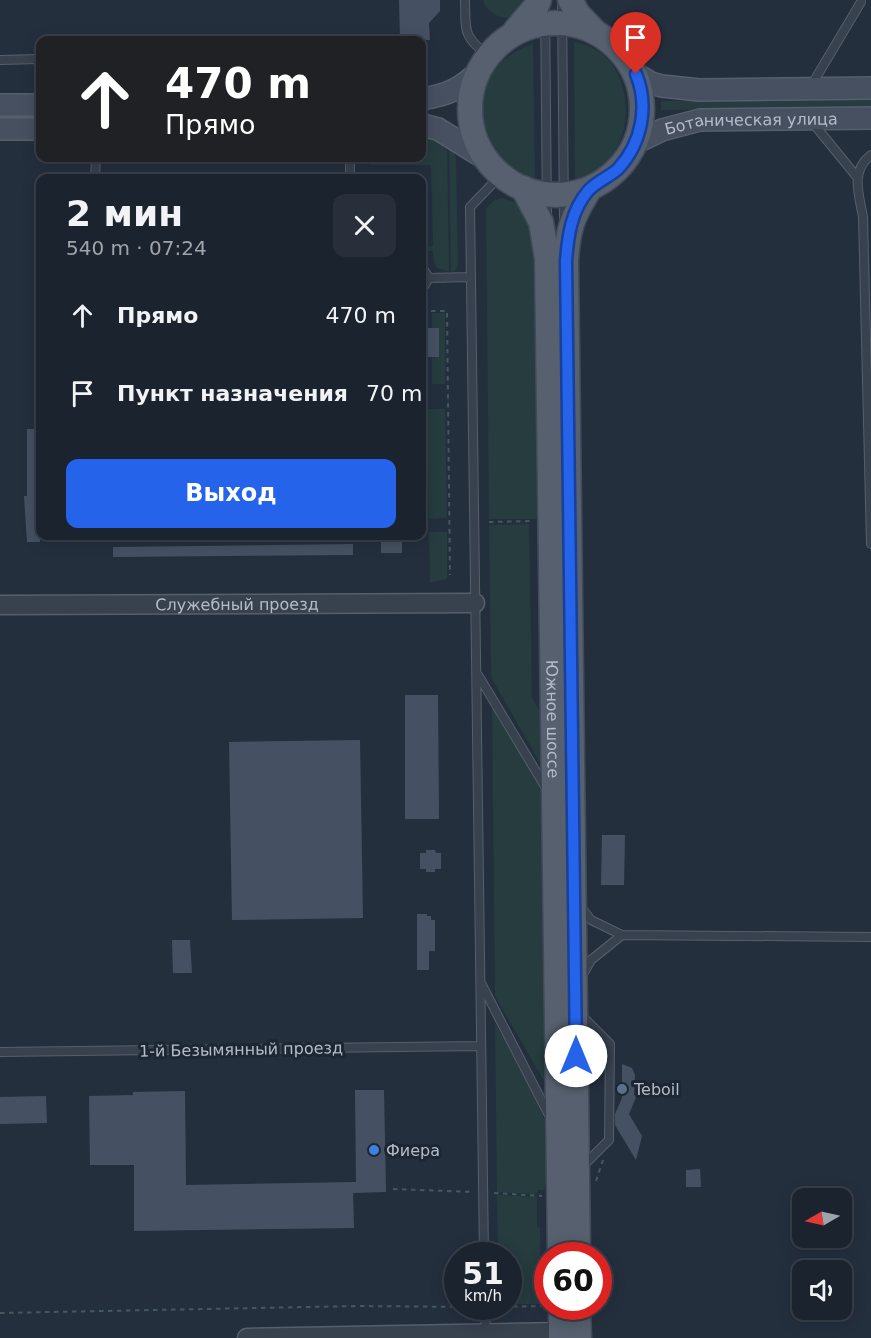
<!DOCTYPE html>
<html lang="ru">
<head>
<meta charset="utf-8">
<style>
  :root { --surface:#1b232e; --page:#282f3a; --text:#f1f3f6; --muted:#a0a4aa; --line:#39404a; --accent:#2563eb }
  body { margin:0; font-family:"DejaVu Sans",sans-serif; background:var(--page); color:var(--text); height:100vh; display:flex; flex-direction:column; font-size:22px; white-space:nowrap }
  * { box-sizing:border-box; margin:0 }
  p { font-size:20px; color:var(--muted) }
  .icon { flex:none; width:33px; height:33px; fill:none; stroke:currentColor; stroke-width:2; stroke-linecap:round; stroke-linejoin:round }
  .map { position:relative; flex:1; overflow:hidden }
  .details { position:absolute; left:36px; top:174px; width:390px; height:366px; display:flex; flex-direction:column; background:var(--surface); border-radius:12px; box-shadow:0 3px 15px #0003,0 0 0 2px var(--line) }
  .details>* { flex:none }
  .hud { position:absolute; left:36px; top:36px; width:390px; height:126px; border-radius:12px; box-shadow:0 3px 15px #0003,0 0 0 2px var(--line); background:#202124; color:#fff; overflow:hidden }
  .needle { width:39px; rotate:261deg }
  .fabs { position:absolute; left:792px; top:1188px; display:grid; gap:12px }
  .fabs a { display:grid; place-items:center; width:60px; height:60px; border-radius:12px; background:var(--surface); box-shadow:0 3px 15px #0003,0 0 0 2px var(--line); font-size:30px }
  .speed { position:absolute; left:444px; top:1242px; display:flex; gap:12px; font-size:30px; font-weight:700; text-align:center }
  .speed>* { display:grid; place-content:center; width:78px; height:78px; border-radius:50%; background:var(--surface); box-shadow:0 3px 15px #0003,0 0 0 2px var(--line); line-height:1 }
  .speed small { font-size:15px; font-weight:400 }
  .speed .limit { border:9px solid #d22; background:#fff; color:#111 }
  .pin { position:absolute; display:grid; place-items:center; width:51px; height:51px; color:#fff; margin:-62px -26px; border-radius:50% 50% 50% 0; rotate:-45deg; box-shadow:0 0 6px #0007 }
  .pin .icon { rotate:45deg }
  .me { position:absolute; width:66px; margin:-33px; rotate:0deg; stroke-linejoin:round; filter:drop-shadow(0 0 4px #0008) }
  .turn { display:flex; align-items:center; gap:21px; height:126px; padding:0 30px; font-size:27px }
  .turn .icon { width:78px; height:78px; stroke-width:2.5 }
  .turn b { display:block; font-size:42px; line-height:51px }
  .round { display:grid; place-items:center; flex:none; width:63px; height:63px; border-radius:12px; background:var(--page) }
  .head { display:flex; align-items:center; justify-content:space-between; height:102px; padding:0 30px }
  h1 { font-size:36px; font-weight:700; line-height:45px }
  .action { display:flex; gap:12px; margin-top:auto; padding:12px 30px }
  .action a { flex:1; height:69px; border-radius:12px; background:var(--accent); color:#fff; font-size:24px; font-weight:700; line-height:69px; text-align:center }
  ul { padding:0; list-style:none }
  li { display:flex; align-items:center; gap:18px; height:78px; padding:0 30px }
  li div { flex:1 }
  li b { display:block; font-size:22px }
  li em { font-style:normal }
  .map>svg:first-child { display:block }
  .green { fill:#263c3f }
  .building { fill:#455162 }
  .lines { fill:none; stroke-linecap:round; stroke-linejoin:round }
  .service-casing { stroke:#565f6c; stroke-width:10 }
  .tertiary-casing { stroke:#565f6c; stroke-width:21 }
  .secondary-casing { stroke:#565f6c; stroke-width:24 }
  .primary-casing { stroke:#414a57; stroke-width:27 }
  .path { stroke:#44595c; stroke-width:2; stroke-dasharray:4.5 4.5; stroke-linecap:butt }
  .service { stroke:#38414e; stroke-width:8 }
  .tertiary { stroke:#38414e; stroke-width:18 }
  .secondary { stroke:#465061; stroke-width:21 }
  .primary { stroke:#56606e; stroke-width:24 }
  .route-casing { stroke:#184099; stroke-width:15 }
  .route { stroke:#2563eb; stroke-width:10 }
  .service-dot { fill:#5c6f8a; stroke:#1d2633; stroke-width:2 }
  .shop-dot { fill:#3f7fe0; stroke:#1d2633; stroke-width:2 }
  .labels { text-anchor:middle; stroke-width:6; stroke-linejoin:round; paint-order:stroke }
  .street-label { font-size:16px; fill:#b4bcc9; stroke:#1d2633 }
  .poi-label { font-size:16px; fill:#b4bcc9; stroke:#1d2633; text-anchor:start }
</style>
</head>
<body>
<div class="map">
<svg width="871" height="1338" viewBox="0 0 871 1338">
  <rect width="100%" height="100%" fill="#242f3e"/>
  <!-- green -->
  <path class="green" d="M483 0H529C525 5 521 12 516 15 503 23 486 12 483 0Z
    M574 42C643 52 643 166 575 181Z
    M533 44 535 182C529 180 522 180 517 177 484 162 476 113 488 82 495 63 514 50 533 44Z
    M871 98V108L661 110V101Z
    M422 128 447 141 449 272 437 268 434 262 433 251H422V246H433L431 165H371L364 161V158H422Z
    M449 143 456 157 458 265 455 271 451 272Z
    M502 198 522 204 537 226 542 519H489L486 208 495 200Z
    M432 313H445V384H432Z
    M427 409H445L447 518 429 519Z
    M529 524 532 697 542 716 543 768 492 679 491 672 489 525Z
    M429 532H447V579L430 583Z
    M492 706 545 795 547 1086 495 996Z
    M495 1023C525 1076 564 1127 544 1190H537V1194L497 1192Z
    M497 1195 537 1197V1227L540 1228 541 1304H509L508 1256 498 1255Z"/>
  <!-- building -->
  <path class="building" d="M399 0H440V11L429 23 430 40H400Z
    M422 328H439V357H422Z
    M27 429H40V542H27L24 496H27Z
    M381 536H402V553H381Z
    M353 544V555L113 557V547Z
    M405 695H438L439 819H405Z
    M360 740 363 918 232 920 229 742Z
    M602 835H625L624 885H601Z
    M426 850H435L436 853H441V869H435V872H426V869H420V853H426Z
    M417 914H427V916H431V920H435V951H429V970H417Z
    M172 940H190L192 973H173Z
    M622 1064 632 1068 635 1075 634 1095H637L629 1114 642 1136 636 1160 615 1125V1114L622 1098Z
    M355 1090H384L386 1192 353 1193 354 1228 134 1231V1165H90L89 1096 133 1095V1092L185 1091 186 1185 356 1182Z
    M46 1096 47 1123 0 1124V1097Z
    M700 1169 701 1187H686V1170Z"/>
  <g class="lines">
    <!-- service casing -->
    <g class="service-casing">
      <path id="service" d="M465 0C466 31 462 35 488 56
        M562 1 564 220
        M545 4 547 217
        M0 60 40 59
        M811 86 861 2
        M812 122 857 177
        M871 155C850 171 859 194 863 217L871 544
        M95 178 96 158
        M350 178V158
        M422 267 429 278
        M429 278 471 277
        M422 290 429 278
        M478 675 546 788
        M580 906 591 920 622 935 871 937
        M582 976 591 960 622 935
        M481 983 550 1117
        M580 1014 610 1044 609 1140 582 1167
        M0 1052 481 1046
        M484 1256 470 207 501 175
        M485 1306 486 1332"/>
    </g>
    <!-- tertiary casing -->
    <g class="tertiary-casing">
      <g id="tertiary">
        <path id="s1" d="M0 605 475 603"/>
        <path d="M247 1338 561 1332"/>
      </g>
    </g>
    <!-- secondary casing -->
    <g class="secondary-casing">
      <g id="secondary">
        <path d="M636 74 651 83 662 86 699 90 871 88"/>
        <path d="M422 99C448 95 463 88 481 69"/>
        <path d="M0 105H40"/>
        <path d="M422 125 438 129 483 157"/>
        <path d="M0 129H40"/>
        <path id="s2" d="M635 143 662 130 700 120 871 118"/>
      </g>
    </g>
    <!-- primary casing -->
    <g class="primary-casing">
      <g id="primary">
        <path d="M570 0 578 14 595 32"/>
        <circle cx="556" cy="109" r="86"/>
        <path d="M515 31 537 5 539 0"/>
        <path id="s3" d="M523 188 541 222 547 258 560 1256"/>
        <path d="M578 1256 566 261C568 229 572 217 589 190"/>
        <path d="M561 1306V1338"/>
        <path d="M578 1306 579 1338"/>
      </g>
    </g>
    <!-- path -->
    <path class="path" d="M422 311H447L450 575
      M489 522 533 521
      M596 1181 603 1160
      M393 1189 473 1192
      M494 1193 542 1196
      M543 1264V1301
      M495 1307 543 1306
      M0 1313 359 1306 474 1307"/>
    <!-- service -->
    <use href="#service" class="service"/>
    <!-- tertiary -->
    <use href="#tertiary" class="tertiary"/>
    <!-- secondary -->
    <use href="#secondary" class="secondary"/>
    <!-- primary -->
    <use href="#primary" class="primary"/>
  </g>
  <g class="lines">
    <!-- route casing -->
    <g class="route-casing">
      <path id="route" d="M576 1056 566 261C568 236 571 211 588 191 596 182 609 177 618 169 642 143 649 106 636 74"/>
    </g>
    <!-- route -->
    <use href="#route" class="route"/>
  </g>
  <!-- markers -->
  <circle class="service-dot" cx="622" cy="1089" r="6"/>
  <circle class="shop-dot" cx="374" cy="1150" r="6"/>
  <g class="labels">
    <!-- street labels -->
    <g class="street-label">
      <text dy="6" stroke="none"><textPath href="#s2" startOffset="120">Ботаническая улица</textPath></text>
      <text dy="6" stroke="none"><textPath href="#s1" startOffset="237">Служебный проезд</textPath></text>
      <text dy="6" stroke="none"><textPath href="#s3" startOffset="536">Южное шоссе</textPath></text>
      <text transform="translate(241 1049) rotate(-1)" y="6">1-й Безымянный проезд</text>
    </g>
    <!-- poi labels -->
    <g class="poi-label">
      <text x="634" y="1095">Teboil</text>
      <text x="386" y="1156">Фиера</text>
    </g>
  </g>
</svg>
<div class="fabs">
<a><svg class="needle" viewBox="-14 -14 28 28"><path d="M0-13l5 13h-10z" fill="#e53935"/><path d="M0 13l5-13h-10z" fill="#a0a4aa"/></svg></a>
<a><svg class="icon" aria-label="sound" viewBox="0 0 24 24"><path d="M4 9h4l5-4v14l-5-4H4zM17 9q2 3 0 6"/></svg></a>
</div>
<div class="speed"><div>51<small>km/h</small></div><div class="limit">60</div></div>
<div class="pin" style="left:636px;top:74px;background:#d93025"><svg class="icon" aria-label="arrive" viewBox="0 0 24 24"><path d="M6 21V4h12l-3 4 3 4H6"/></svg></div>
<svg class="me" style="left:576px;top:1056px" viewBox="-20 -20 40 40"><circle r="19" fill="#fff"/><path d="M0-13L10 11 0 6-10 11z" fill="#2563eb"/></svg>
<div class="hud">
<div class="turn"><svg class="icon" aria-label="ahead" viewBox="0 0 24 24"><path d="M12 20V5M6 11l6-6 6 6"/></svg><div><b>470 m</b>Прямо</div></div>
</div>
<section class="details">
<div class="head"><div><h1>2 мин</h1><p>540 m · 07:24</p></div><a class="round"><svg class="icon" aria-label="close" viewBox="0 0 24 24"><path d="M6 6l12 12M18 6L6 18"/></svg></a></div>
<ul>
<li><svg class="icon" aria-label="ahead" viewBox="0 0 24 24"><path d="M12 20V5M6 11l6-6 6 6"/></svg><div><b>Прямо</b></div><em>470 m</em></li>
<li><svg class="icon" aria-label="arrive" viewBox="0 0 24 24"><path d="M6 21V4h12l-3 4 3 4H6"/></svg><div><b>Пункт назначения</b></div><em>70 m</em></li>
</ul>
<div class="action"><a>Выход</a></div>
</section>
</div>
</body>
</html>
